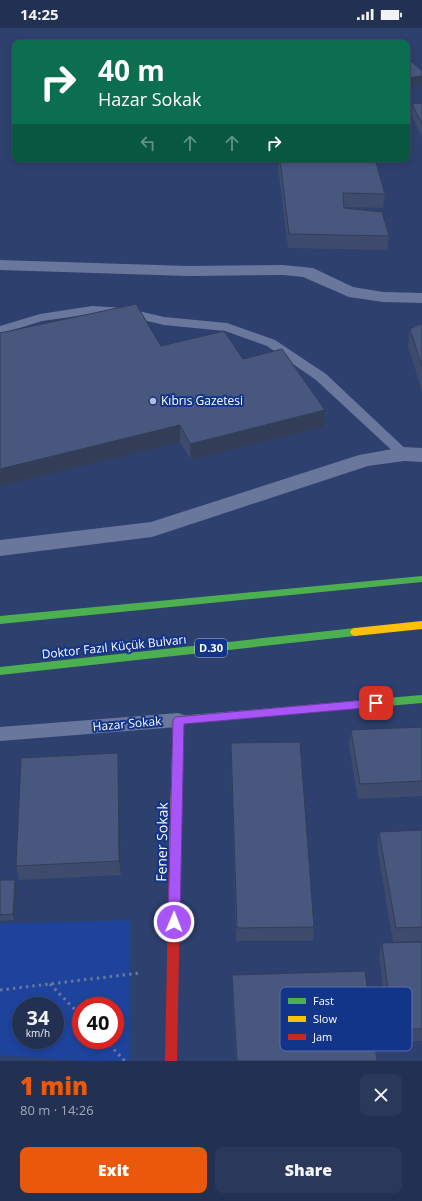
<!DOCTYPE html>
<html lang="en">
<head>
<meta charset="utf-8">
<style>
  :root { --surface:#223052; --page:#2a3859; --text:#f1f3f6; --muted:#a2a9b8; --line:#3f4b69; --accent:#ea580c }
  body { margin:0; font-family:"Open Sans",sans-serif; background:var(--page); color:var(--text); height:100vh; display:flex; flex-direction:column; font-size:15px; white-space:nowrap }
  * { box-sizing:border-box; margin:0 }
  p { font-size:13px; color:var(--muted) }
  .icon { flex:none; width:22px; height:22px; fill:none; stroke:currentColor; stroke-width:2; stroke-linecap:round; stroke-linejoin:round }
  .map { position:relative; height:1033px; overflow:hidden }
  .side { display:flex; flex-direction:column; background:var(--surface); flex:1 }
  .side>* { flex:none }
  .guide { position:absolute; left:12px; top:12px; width:398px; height:122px; border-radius:8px; box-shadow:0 2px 6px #0003,0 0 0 1px var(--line); background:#0b6e4f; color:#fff; overflow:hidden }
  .speed { position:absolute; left:12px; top:969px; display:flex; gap:8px; font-size:20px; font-weight:700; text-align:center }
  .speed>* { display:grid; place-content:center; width:52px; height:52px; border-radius:50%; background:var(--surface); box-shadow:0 2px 6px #0003,0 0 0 1px var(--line); line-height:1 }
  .speed small { font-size:10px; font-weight:400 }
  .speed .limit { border:6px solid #d22; background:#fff; color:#111 }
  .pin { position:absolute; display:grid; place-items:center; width:34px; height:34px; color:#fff; margin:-17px; border-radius:8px; box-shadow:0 2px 6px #0006 }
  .me { position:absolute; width:44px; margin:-22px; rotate:1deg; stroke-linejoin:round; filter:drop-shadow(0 0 3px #0008) }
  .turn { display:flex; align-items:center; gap:14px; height:84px; padding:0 20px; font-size:18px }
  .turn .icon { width:52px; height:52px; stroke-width:2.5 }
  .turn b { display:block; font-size:28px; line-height:34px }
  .lanes { display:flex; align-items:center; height:38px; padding:0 20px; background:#0003; justify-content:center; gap:20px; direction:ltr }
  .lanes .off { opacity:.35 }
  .round { display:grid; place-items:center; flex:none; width:42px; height:42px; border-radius:8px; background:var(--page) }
  .summary { display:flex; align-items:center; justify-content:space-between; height:68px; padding:0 20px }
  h1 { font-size:24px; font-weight:800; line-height:30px; color:var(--accent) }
  .primary-button { display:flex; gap:8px; margin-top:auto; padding:8px 20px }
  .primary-button a { flex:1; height:46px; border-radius:8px; background:var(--accent); color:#fff; font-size:16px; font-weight:800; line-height:46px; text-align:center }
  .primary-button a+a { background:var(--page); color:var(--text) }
  .status { display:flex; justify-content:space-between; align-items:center; height:28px; padding:0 20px; background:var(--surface); direction:ltr }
  .status svg { height:11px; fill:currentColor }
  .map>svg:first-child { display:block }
  .green { fill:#1d439d; fill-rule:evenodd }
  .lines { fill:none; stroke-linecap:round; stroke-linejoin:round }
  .path { stroke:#69779c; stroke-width:3; stroke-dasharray:2.5 4; stroke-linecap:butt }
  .lane { fill:#69779c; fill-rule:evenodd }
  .street { fill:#69779c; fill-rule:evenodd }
  .fast { fill:#4caf50; fill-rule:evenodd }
  .slow { fill:#ffc107; fill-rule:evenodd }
  .jam { fill:#c62828; fill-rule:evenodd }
  .wall { fill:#3e4b6c }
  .shaded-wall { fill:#323d58 }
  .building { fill:#48577d; stroke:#323d58 }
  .route { fill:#a855f7; stroke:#6d37a1 }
  .poi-dot { fill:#b6bccc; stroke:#123489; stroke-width:1.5 }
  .labels { text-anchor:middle; stroke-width:4; stroke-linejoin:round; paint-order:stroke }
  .shield { fill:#123489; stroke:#b8c2dc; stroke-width:1 }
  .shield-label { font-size:11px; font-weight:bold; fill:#fff }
  .poi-label { font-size:12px; fill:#fff; stroke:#123489; text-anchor:start }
  .street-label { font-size:12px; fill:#fff; stroke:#123489 }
  .near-street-label { font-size:14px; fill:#fff; stroke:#123489 }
  .key { fill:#123489; stroke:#5971ac; stroke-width:1 }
  .key-label { font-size:11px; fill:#fff }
</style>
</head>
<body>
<div class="status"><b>14:25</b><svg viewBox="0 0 49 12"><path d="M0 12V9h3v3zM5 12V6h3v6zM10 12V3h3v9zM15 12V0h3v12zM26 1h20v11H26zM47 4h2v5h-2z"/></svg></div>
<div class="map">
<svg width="422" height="1033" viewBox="0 0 422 1033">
  <rect width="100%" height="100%" fill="#2d406e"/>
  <!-- green -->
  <path class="green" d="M130 892 129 1033H85L0 1027V896ZM21 978H55V1012H21ZM81 978H115V1012H81Z"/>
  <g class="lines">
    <!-- path -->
    <path class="path" d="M50 956 81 988
      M0 962 140 945
      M105 1012 125 1033"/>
    <!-- lane -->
    <path class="lane" d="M92 278 126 280 164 289 227 295 275 312 326 346 411 426 409 429 404 431 399 429 316 352 267 318 225 303 164 297 126 288 92 286 42 293 0 306V298L40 286Z
      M178 685 184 687 187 692 184 697 178 699 0 713V699Z"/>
    <!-- street -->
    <path class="street" d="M0 232 188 238 283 237 313 240 353 259 383 264 422 265V275L383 274 349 269 303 249 283 247 188 248 0 242Z
      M404 419 422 420V434L404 433 368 438 152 509 0 528V512L151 494 359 427Z"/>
    <!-- fast -->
    <path class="fast" d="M422 548V554L0 596V588Z
      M355 600 358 601 360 604 358 607 355 608 0 647V639Z
      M422 667V675L183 696 182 698 178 699 174 698 173 695 174 689 178 688Z"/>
    <!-- slow -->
    <path class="slow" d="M422 593V601L355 608 352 607 350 604 352 601 355 600Z
      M178 691 182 692 183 695 181 825 179 829 175 830 171 829 169 825 173 695 174 692Z"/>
    <!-- jam -->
    <path class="jam" d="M175 820 179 821 181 825 177 1033H165L169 825 171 821Z"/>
  </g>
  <!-- wall -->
  <path class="wall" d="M422 75V109L411 86 412 76Z
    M279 131H375L385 166 383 180 344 179V180L389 208 387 222 288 220 278 139Z
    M422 296V363L408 318 410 301Z
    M0 305 161 318 243 331 324 399 191 432 180 414 0 458Z
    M422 699V768L358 771 349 717 351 702Z
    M231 715 314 899 313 913H236L231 730Z
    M119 740 121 847 19 852 16 838Z
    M422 802V913L393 914 377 818 379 804Z
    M0 852 17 858 14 892 0 893Z
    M422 914V1013L390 1014 379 929 382 915Z
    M232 947 377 1033H236L232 960Z"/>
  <!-- shaded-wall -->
  <path class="shaded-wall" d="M422 48V58L407 60V50Z
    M325 382 324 399 191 432 190 416Z
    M180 397V414L0 458V441Z
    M118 725 119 740 121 847 119 833Z
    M15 852 17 858 14 892 13 886Z"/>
  <!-- building -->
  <path class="building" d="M412 34 422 43V48L407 50V35Z
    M422 75V96L412 76Z
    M280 131H375L385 166 343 165 344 180 382 184 389 208 289 206Z
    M136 276 161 318 224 303 243 331 282 321 325 382 190 416 180 397 0 441V305Z
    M421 296H422V339L410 301Z
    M422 699V753L360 756 351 702Z
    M300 714 314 899 237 900 231 715Z
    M118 725 119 833 16 838 21 730Z
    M422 802V899L396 900 379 804Z
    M0 852H15L13 886 0 887Z
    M422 914V1001H393L382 915Z
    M365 943 377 1033H237L232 947Z"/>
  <!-- route -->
  <path class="route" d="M376 671 380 672 381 675 380 678 376 679 184 696 180 894 178 898 174 900 170 898 168 894 173 692 175 689Z"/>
  <!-- markers -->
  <circle class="poi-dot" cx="153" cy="373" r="4"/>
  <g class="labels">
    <!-- shield labels -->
    <rect class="shield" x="195" y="611" width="32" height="18" rx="3"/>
    <g class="shield-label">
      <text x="211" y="624">D.30</text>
    </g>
    <!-- poi labels -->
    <g class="poi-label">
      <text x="161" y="377">Kıbrıs Gazetesi</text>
    </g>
    <!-- street labels -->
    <g class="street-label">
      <text transform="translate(114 619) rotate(-6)" y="4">Doktor Fazıl Küçük Bulvarı</text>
      <text transform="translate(127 696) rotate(-5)" y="4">Hazar Sokak</text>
    </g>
    <!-- near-street labels -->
    <g class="near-street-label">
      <text transform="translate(162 814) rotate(-89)" y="5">Fener Sokak</text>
    </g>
  </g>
  <!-- legend -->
  <rect x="280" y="959" width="132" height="64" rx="6" class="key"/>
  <rect x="288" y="970" width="18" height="6" fill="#4caf50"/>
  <rect x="288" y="988" width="18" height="6" fill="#ffc107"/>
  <rect x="288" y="1006" width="18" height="6" fill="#c62828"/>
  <g class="key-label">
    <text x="313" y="977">Fast</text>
    <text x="313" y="995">Slow</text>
    <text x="313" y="1013">Jam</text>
  </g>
</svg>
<div class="speed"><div>34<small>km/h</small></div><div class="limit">40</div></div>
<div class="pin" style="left:376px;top:675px;background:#d93025"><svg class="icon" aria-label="arrive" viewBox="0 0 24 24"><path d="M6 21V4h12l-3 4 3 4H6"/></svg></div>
<svg class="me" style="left:174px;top:894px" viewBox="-20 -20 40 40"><circle r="17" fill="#a855f7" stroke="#fff" stroke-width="3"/><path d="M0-11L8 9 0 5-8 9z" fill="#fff"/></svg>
<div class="guide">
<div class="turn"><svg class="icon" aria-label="right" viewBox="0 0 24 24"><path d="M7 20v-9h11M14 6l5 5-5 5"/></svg><div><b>40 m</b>Hazar Sokak</div></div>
<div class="lanes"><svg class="icon off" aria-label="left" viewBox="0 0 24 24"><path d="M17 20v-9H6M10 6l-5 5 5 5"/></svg><svg class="icon off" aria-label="ahead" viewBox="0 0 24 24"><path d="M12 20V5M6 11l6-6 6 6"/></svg><svg class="icon off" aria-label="ahead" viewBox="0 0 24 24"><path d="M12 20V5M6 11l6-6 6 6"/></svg><svg class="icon" aria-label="right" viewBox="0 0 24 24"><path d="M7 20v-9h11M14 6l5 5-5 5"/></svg></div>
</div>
</div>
<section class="side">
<div class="summary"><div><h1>1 min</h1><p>80 m · 14:26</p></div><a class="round"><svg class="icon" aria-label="close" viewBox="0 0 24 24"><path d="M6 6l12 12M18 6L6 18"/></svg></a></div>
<div class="primary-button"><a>Exit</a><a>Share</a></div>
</section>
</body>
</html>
